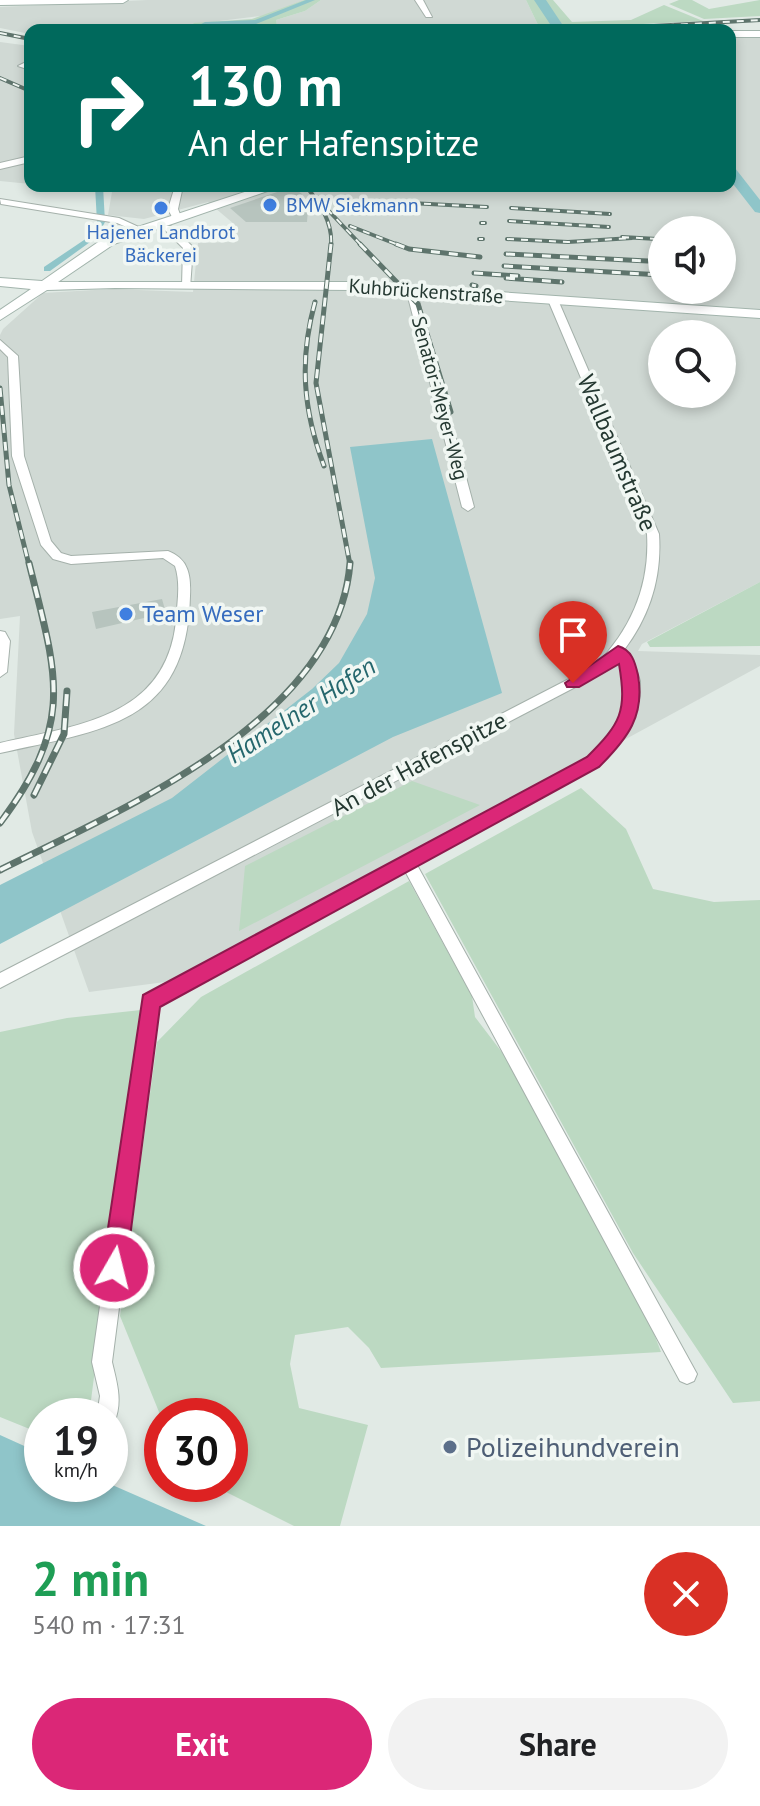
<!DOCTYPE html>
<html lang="en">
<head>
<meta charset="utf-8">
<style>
  :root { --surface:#fff; --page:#f2f2f2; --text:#202124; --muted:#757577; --accent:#db2777 }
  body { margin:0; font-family:"PT Sans",sans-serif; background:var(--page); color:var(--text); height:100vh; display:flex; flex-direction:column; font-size:30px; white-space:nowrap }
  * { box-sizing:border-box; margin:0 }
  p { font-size:26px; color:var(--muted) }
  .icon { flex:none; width:44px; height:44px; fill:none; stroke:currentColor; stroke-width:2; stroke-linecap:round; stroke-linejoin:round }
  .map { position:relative; height:1526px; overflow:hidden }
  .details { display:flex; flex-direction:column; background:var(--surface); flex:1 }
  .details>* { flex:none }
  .banner { position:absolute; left:24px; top:24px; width:712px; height:168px; border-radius:16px; box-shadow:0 4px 12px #0003; background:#00695c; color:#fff; overflow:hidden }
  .fabs { position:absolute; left:648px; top:216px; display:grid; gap:16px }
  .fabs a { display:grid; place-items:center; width:88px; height:88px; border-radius:50%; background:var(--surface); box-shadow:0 4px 12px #0003; font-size:40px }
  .speed { position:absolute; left:24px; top:1398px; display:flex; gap:16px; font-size:40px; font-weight:700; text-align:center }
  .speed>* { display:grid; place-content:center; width:104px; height:104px; border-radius:50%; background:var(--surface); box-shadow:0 4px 12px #0003; line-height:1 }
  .speed small { font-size:20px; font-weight:400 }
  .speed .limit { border:12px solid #d22; background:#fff; color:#111 }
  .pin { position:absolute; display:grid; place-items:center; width:68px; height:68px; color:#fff; margin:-82px -34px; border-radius:50% 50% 50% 0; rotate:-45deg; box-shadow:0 0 8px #0007 }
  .pin .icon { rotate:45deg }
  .me { position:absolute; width:88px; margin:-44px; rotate:8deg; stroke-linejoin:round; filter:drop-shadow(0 0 6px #0008) }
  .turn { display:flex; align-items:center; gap:28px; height:168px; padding:0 32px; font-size:36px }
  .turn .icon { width:104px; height:104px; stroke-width:2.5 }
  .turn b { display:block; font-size:56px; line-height:68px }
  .round { display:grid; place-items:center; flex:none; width:84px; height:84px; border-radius:42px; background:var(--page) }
  .summary { display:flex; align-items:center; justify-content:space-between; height:136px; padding:0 32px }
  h1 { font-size:48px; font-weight:600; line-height:60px; color:#1e9e55 }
  .cta { display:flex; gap:16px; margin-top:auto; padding:16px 32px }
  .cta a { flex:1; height:92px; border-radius:48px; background:var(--accent); color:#fff; font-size:32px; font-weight:600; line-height:92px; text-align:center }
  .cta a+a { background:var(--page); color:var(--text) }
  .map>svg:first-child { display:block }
  .built { fill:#d0d9d4; fill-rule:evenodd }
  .green { fill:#bcd9c2 }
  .water { fill:#8fc5c9 }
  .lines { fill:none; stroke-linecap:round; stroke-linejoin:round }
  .canal { fill:#8fc5c9; fill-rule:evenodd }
  .river { fill:#8fc5c9; fill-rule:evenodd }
  .building { fill:#b7c4be }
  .street-casing { stroke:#a5b1ab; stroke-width:2 }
  .secondary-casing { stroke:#a2b4ac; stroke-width:2 }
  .street { fill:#fff; fill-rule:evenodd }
  .secondary { fill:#fff; fill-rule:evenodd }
  .rail-far2-casing { stroke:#5e746c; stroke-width:4 }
  .rail-far1-casing { stroke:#5e746c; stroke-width:5 }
  .rail-casing { stroke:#5e746c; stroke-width:7 }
  .rail-far2 { stroke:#f1f7f3; stroke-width:2; stroke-dasharray:7; stroke-linecap:butt }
  .rail-far1 { stroke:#f1f7f3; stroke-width:3; stroke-dasharray:9; stroke-linecap:butt }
  .rail { stroke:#f1f7f3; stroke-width:4; stroke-dasharray:12; stroke-linecap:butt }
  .route { fill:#db2777; stroke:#8e194d; stroke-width:2 }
  .shop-dot { fill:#3f7fe0; stroke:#f1f7f3; stroke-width:3 }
  .service-dot { fill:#5c6f8a; stroke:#f1f7f3; stroke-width:3 }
  .labels { text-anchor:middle; stroke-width:7; stroke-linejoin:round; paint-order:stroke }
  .far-shop-label { font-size:20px; fill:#366cbe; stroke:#f1f7f3; text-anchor:start }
  .far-street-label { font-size:20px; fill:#243831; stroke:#f1f7f3 }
  .street-label { font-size:24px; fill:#243831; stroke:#f1f7f3 }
  .shop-label { font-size:24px; fill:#366cbe; stroke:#f1f7f3; text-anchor:start }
  .water-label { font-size:26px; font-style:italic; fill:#25676d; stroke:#f1f7f3 }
  .near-service-label { font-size:28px; fill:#4e5e75; stroke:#f1f7f3; text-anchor:start }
</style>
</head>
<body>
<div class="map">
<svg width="760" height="1526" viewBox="0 0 760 1526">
  <rect width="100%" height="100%" fill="#e1eae5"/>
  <!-- built -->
  <path class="built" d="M147 0H304L269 15 219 21 189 26 187 30H30V34L0 28V7Z
    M321 0H526L540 29 278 30 276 20 305 11Z
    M760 36V582L642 644 638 651 760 655V666L231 954 165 982 89 992 32 832 14 734 20 616 0 619V335L3 329 43 293 111 289 193 292 198 243 231 242 234 224 208 202 144 219 108 215 113 186H730V38ZM662 230H722V290H662ZM662 334H722V394H662Z
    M0 42 30 46V184L0 181Z"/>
  <!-- green -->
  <path class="green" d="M304 0H321L305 11 276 20 278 30H187L194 23 252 19Z
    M526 0H553L572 22 631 20 664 5 703 21 523 30 540 29Z
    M679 0H692L709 9 760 0V16L704 19 669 4Z
    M760 582V646L650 647 647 642Z
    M412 781 480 805 239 931 245 866Z
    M581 788 626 829 653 889 714 902 760 900V1401L733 1403 633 1253 425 874Z
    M409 881 472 996 475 1017 504 1055 647 1315 661 1352 381 1368 369 1348 348 1327 295 1335 290 1364 299 1408 368 1425 340 1526H294L210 1484H230V1416H162V1460L156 1457 159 1412 120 1316 157 1042 201 997Z
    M141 1010 89 1416H42V1434L0 1417V1032L67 1018Z"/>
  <!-- water -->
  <path class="water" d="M432 439 502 693 393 737 0 944V885L172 798 312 689 339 663 367 614 375 578 350 447Z
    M0 1435 42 1454V1484H110L206 1526H0Z"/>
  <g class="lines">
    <!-- canal -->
    <path class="canal" d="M306 0H315L256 24 206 26 198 30H190L205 22 255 20Z
      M95 186H103L105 222 97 237 50 271H44V267L90 236 97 222Z"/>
    <!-- river -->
    <path class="river" d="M534 0H546L566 30H554Z
      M730 167 735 168 760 200V213L755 212 730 180Z"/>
  </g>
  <!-- building -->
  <path class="building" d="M292 187 302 194 301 209H308L307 222H246L230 208Z
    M162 599 166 613 96 629 92 612Z"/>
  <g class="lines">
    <!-- street casing -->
    <g class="street-casing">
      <path id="street" d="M415 0H423L432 17H426Z
        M30 60V70L18 66Z
        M30 156V162L0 169V163Z
        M175 186H183L178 209 181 217 176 220 173 219 168 209Z
        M0 199 119 218 143 229 138 232 117 223 1 204Z
        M165 226H171L193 247 190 288 182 286 183 248 165 230Z
        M415 287 420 290 418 297 474 507 468 511 462 507 408 297 412 288Z
        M550 298 558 300 659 534C662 577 650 616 624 650L635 666 640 681V696L636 710 628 728 598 766 417 865 697 1374 694 1381 687 1384 680 1381 405 871 158 1006 112 1362C117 1383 123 1402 114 1423L110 1425V1416H97L100 1396 92 1362 144 997 588 758C613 732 642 696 617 660L606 671 0 988V973L596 665C632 628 650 585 647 534L548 300Z
        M0 340 18 356 24 456 51 541 61 553 71 556 168 551C189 559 191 576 190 596 187 724 103 730 0 753V743C77 725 166 718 176 621 177 603 181 584 175 566L163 558 71 564 53 559 41 545 12 456 8 357 0 349Z
        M0 631 5 632 10 641 7 672 0 677Z"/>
    </g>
    <!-- secondary casing -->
    <g class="secondary-casing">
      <path id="secondary" d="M0 0H128L123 3 0 5Z
        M730 31H760V37H730Z
        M263 186H282L114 244 58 282H353L760 310V318L353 290 115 288 47 290 0 320V310L31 289 0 286V278L42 281 104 238Z"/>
    </g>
    <!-- street -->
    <use href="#street" class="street"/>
    <!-- secondary -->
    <use href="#secondary" class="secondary"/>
    <!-- rail-far2 casing -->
    <g class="rail-far2-casing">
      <path id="rail-far2" d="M583 30 760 20
        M0 33 30 39
        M0 78 30 91
        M306 186C320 204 333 222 331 246
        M410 203 487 207
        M511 208 610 214
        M327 209 362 246
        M509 221 609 227
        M481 223H485
        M350 226 401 246
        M622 237 657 239
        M479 239H483
        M507 239 568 242 632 238"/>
    </g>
    <!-- rail-far1 casing -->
    <g class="rail-far1-casing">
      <path id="rail-far1" d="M331 244 316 383 350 565
        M360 244 418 304 451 412
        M396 244 409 249 480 257
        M506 254 648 261
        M504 266 662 275
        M474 273 518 276
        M506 278 562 282
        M472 285 476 286
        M315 302C299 360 303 410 324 466
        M0 388 9 485 29 565"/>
    </g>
    <!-- rail casing -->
    <g class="rail-casing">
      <path id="rail" d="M34 795 64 734 67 691
        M0 823C76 722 57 676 29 563
        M0 870C122 809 338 720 350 563"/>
    </g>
    <!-- rail-far2 -->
    <use href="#rail-far2" class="rail-far2"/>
    <!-- rail-far1 -->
    <use href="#rail-far1" class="rail-far1"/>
    <!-- rail -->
    <use href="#rail" class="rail"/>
  </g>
  <!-- route -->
  <path class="route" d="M618 646C632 650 635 662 638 675 645 716 628 738 599 767L160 1007 126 1268 123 1276 114 1280 106 1276 102 1268 143 995 587 757C621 723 627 712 619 664L579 687H567L565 683Z"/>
  <!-- markers -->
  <g class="shop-dot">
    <circle cx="270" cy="205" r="8"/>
    <circle cx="161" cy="208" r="8"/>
    <circle cx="126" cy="614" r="8"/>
  </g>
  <circle class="service-dot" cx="450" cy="1447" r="8"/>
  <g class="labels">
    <!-- far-shop labels -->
    <g class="far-shop-label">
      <text x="286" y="212">BMW Siekmann</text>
      <text x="161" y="239" text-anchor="middle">Hajener Landbrot<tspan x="161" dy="23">Bäckerei</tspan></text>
    </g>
    <!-- far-street labels -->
    <g class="far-street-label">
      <text transform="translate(426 291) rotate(4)" y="7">Kuhbrückenstraße</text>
      <text transform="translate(440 398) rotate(75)" y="7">Senator-Meyer-Weg</text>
    </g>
    <!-- street labels -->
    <g class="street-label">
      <text transform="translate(617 453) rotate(67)" y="8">Wallbaumstraße</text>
      <text transform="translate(419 764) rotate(-28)" y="8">An der Hafenspitze</text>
    </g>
    <!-- shop labels -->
    <g class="shop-label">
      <text x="142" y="622">Team Weser</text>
    </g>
    <!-- water labels -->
    <g class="water-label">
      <text transform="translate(301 710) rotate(-33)" y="9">Hamelner Hafen</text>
    </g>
    <!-- near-service labels -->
    <g class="near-service-label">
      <text x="466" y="1457">Polizeihundverein</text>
    </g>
  </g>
</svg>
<div class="fabs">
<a><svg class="icon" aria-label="sound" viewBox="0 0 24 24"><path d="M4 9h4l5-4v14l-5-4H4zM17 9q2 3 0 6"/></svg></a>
<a><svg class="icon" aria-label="search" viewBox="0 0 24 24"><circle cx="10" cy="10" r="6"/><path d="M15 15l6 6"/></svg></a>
</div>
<div class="speed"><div>19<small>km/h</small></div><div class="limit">30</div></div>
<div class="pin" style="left:573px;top:683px;background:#d93025"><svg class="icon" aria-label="arrive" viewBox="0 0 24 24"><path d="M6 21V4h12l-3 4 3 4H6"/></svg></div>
<svg class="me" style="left:114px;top:1268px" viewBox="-20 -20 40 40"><circle r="17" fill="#db2777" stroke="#fff" stroke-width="3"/><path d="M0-11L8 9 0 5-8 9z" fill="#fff"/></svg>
<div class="banner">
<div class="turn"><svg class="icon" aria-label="right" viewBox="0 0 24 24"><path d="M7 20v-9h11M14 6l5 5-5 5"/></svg><div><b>130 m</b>An der Hafenspitze</div></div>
</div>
</div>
<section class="details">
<div class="summary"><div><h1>2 min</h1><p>540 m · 17:31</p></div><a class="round" style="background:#d93025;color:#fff"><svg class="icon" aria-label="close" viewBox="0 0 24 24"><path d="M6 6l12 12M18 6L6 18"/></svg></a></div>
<div class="cta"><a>Exit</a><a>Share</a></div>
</section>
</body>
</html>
